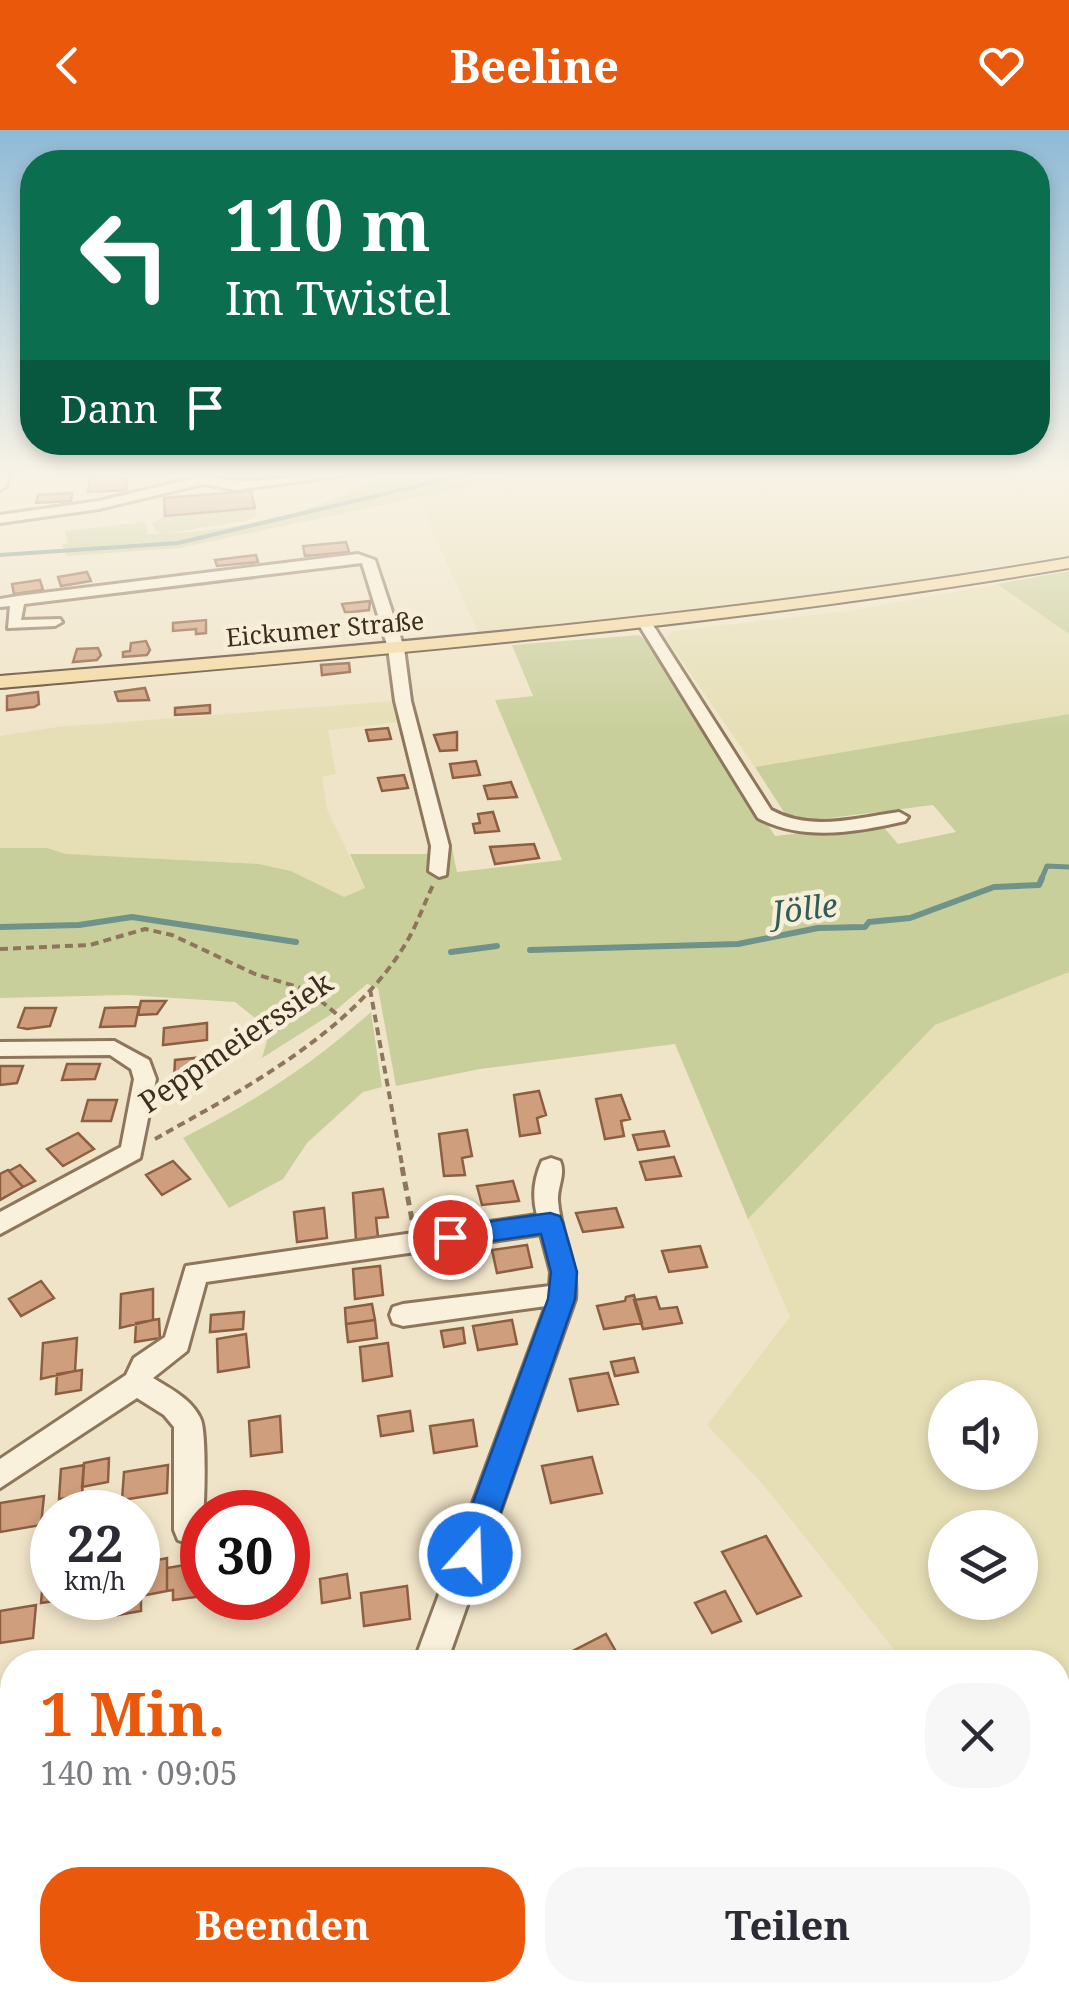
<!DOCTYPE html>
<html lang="de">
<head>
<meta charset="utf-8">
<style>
  :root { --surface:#fff; --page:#f7f7f7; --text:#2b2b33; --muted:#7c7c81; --accent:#ea580c }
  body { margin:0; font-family:"Noto Serif",serif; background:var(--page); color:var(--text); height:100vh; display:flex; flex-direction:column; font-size:38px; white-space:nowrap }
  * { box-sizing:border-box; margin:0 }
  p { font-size:32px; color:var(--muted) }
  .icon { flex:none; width:55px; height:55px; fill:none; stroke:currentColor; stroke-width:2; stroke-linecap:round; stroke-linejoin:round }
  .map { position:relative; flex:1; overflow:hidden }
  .side { position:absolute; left:0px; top:1520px; width:1070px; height:352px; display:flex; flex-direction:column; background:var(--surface); border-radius:40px 40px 0 0; box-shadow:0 5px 15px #0003 }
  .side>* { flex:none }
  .hud { position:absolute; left:20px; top:20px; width:1030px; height:305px; border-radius:40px; box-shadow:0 5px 15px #0003; background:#0b6e4f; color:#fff; overflow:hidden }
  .tools { position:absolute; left:928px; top:1250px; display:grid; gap:20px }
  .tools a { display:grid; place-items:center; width:110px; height:110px; border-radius:50%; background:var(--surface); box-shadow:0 5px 15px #0003; font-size:50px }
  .speed { position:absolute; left:30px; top:1360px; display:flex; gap:20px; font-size:50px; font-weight:700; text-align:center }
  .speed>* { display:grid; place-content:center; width:130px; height:130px; border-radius:50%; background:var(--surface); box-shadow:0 5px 15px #0003; line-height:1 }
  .speed small { font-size:25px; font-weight:400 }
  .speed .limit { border:15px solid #d22; background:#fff; color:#111 }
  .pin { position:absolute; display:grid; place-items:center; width:85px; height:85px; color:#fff; margin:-42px; border:5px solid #fff; border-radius:50%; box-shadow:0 2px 10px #0007 }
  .me { position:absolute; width:110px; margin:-55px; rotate:20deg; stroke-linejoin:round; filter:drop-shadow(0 0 8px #0008) }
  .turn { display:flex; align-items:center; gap:35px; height:210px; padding:0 40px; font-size:45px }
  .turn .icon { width:130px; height:130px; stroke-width:2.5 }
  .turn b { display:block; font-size:70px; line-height:85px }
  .then { display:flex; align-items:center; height:95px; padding:0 40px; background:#0003; gap:20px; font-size:38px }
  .round { display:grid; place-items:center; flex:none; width:105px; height:105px; border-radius:40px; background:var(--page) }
  .overview { display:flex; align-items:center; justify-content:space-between; height:170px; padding:0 40px }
  h1 { font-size:60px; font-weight:700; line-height:75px; color:var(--accent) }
  .button { display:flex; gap:20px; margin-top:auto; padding:20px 40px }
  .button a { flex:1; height:115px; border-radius:40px; background:var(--accent); color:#fff; font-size:40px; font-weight:700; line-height:115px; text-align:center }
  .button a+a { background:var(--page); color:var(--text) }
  header { display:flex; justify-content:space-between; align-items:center; height:130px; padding:0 40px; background:var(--accent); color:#fff; font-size:45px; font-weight:700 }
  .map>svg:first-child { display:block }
  .farmland { fill:#e6deb5; fill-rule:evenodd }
  .green { fill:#c9cf9b }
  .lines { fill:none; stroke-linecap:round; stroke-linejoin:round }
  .stream-far2 { stroke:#6f938a; stroke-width:4 }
  .stream-far1 { stroke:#6f938a; stroke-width:5 }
  .stream { stroke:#6f938a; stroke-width:6 }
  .building { fill:#cf9f7d; stroke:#8d5f41; stroke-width:2.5 }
  .minor-casing { stroke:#8d765c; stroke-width:6 }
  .major-casing { stroke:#5b4430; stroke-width:4 }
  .path-far1 { stroke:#8d765c; stroke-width:4; stroke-dasharray:8 5; stroke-linecap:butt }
  .path { stroke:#8d765c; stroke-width:5; stroke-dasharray:9 6; stroke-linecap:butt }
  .minor { fill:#faf1dc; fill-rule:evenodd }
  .major { fill:#f3d9a0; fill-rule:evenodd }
  .route { fill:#1a73e8; stroke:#114b97; stroke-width:2.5 }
  .labels { text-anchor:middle; stroke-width:9; stroke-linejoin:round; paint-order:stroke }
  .far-street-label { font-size:25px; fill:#3d2e20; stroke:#f7eed8 }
  .street-label { font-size:30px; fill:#3d2e20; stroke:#f7eed8 }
  .water-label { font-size:32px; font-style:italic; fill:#2f5d5a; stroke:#f7eed8 }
</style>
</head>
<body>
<header><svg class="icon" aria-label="back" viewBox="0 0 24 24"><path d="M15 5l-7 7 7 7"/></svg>Beeline<svg class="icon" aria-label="heart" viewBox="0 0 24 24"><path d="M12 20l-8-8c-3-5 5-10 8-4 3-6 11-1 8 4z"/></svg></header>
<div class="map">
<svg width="1069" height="1872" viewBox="0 0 1069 1872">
  <rect width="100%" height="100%" fill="#f0e4c8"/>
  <!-- farmland -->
  <path class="farmland" d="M543 341H1001L1009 347 1024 348 1039 341H1069V425L820 466 478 503 417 367Z
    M997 454 1069 504V584L755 637 666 508 674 501 855 480Z
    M394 571 399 592 328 600 336 644 322 647 327 679 365 759 344 768 291 741 259 734 66 724 47 718H0V606L58 597Z
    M1069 842V1794L1058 1775V1532H904L766 1358 707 1295 790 1187 748 1089 935 895ZM945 1268H1020V1342H945ZM945 1398H1020V1472H945Z"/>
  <!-- green -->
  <path class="green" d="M393 341H543L179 418 66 426 62 414 68 413 65 401 145 392 148 404H164L155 401 153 393 165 386 255 378 256 387 245 391 167 403C243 401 327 379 393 341Z
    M1069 441V504L997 454Z
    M639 505 651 514 775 706 881 694 898 714 956 702 933 675 791 693 755 637 1069 584V842L935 895 748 1089 675 914 480 939 396 956 378 858 367 854 330 885 262 928 270 900 235 872 127 865 0 868V718H47L66 724 259 734 291 741 344 767 365 758 350 724H426L452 718 457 742 562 730 495 570 533 566 512 515Z
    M371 882 382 957 363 962 307 1013 283 1049 229 1078 183 1008C257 970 309 937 371 882Z"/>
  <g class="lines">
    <!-- stream-far2 -->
    <path class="stream-far2" d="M0 425 178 413 480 341"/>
    <!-- stream-far1 -->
    <path class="stream-far1" d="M1041 750 1047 736 1069 737"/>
    <!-- stream -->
    <path class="stream" d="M0 797 79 795 132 787 296 812
      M530 820 738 814 818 798 865 797 869 792 910 788 994 757 1039 755 1042 748
      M451 822 497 816"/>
  </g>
  <!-- building -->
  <path class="building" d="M228 341H301L302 343 229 351Z
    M127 344 126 360 88 362 90 346Z
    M251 361 255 378 165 386 164 368Z
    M72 363 71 371 36 373 38 365Z
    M346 412 349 422 305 426 303 416Z
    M256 425 258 432 217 436 215 430Z
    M87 442 91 451 61 456 58 447Z
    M40 450 43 460 14 464 12 454Z
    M370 471 369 480 352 482H345L342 474Z
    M206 490V503L196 504V499L173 501V493Z
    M276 497 281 498 282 506 291 505 292 513 267 515 266 498Z
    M146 511 150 520 147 525 123 527V522L130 521 131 513Z
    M98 518 101 525 97 530 73 532 77 519Z
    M349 533 350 542 322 545 321 535Z
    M145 558 149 570 118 571 115 562Z
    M38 562 39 574 34 577 7 580V566Z
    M210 575V583L175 585V578Z
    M388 598 391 609 369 611 366 600Z
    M457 602V620L440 621 434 605Z
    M476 631 480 645 453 648 450 634Z
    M404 645 408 658 382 661 378 648Z
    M511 652 517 667 488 669 484 656Z
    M493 682 499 701 475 703 473 694 480 693 478 684Z
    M534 714 539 728 495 734 490 717Z
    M141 871H166L157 884 138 885Z
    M139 877 135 896 100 897 105 878Z
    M25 878H56L50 896 27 899 18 897Z
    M207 893V910L163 915 164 898Z
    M204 927 203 947 174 950 175 930Z
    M67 934H100L95 949 62 950Z
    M0 936H23L17 953 0 955Z
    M539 961 546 985 537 988 540 1003 520 1006 514 965Z
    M621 965 630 989 621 991 624 1006 605 1009 596 969Z
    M88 970H117L111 991H82Z
    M467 1000 472 1026 462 1028 465 1045 444 1046 439 1004Z
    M664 1001 669 1016 638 1020 633 1005Z
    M78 1003 94 1019 63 1036 47 1019Z
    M674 1027 681 1046 646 1050 640 1032Z
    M173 1031 190 1049 162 1065 146 1045Z
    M20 1035 35 1051 23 1057 9 1041Z
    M8 1040 23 1057 0 1070V1044Z
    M513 1051 519 1071 482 1075 477 1056Z
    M383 1059 388 1087 376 1088 378 1107 356 1110 353 1063Z
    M324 1078 327 1108 297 1112 294 1082Z
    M616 1078 623 1097 583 1102 576 1083Z
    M527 1115 532 1137 497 1143 492 1120Z
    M700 1116 707 1137 669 1142 662 1121Z
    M380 1136 383 1165 355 1169 353 1139Z
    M41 1151 54 1168 21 1186 9 1169Z
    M153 1159V1190L120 1198 121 1164Z
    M634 1165 642 1193 604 1199 597 1176 625 1171 626 1167Z
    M656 1167 660 1179 677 1177 682 1193 643 1199 634 1170Z
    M372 1174 375 1190 346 1194 345 1178Z
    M244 1182 243 1199 210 1202 211 1185Z
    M159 1189 160 1208 135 1212 136 1193Z
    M375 1190 377 1208 348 1212 346 1194Z
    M512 1190 517 1214 478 1220 473 1196Z
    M463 1198 465 1213 444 1217 441 1201Z
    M246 1204 249 1237 218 1242 217 1209Z
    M77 1208 75 1241 41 1249 43 1213Z
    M388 1213 392 1246 363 1251 360 1217Z
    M634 1228 638 1242 615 1246 611 1232Z
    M82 1240 81 1260 56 1264 57 1244Z
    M608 1243 618 1274 578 1281 570 1249Z
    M410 1281 413 1301 381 1306 378 1286Z
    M280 1286 282 1322 251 1326 249 1291Z
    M473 1290 477 1316 434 1323 430 1296Z
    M592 1327 602 1363 551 1373 542 1336Z
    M109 1328 108 1352 82 1357 84 1333Z
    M84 1335 82 1366 59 1369 61 1339Z
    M168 1335 167 1363 122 1370 124 1342Z
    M44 1366 41 1395 0 1402V1373Z
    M766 1406 801 1466 757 1484 722 1422Z
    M167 1428V1461L141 1466V1481L118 1485 119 1468H138V1434Z
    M196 1433V1467L173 1470V1460L167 1461V1438Z
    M347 1444 350 1468 322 1473 320 1449Z
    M52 1449V1468H74L41 1473 43 1450Z
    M407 1456 410 1489 364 1496 361 1463Z
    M725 1461 741 1491 712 1503 695 1473Z
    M36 1475 33 1508 0 1513V1481Z
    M606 1504 622 1532H561L559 1528Z
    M12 1591V1630L0 1632V1593Z
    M12 1715V1786L4 1788 9 1716Z
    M149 1860H222V1872H149Z
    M509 1860H566L568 1872H511Z"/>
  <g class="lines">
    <!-- minor casing -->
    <g class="minor-casing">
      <path id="minor" d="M0 341 10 342 6 356 0 360Z
        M205 341H217L211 348C265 358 320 339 374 341L236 360 203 354 99 379 0 393V385L99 371 199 347Z
        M358 424 375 430 404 518 411 571 449 716 446 745 439 747 429 741 431 716 395 571 388 518 362 433 24 474 21 490 60 489 62 492 55 496 8 498 10 476 0 477V469L18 466Z
        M646 491 653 495 771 680C811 702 856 688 899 682L908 687 905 691C857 702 804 712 758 688L639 495Z
        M114 911 149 930 156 949 140 1028 0 1104V1082L121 1017 134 949 131 939 110 925 0 926V912Z
        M551 1028 560 1031C566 1044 557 1057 558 1071 561 1107 578 1129 575 1169L447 1532H414L546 1176 403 1196 393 1193 390 1185 393 1177 403 1174 550 1156 551 1142 541 1104 206 1152 187 1221 153 1248C171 1259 193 1270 201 1290 207 1307 205 1394 200 1410L189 1414 178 1410 174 1400V1297L164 1285 137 1268 0 1358V1329L126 1245 134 1228 165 1207 186 1136 537 1085C532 1067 534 1048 542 1031Z
        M12 1843V1860H37L32 1872H0V1849Z
        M280 1860H318L320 1872H280Z
        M811 1860H855L860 1872H806Z"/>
    </g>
    <!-- major casing -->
    <g class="major-casing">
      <path id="major" d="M1069 428V438C715 498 358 527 0 558V546C358 516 715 488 1069 428Z"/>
    </g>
    <!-- path-far1 -->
    <path class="path-far1" d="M0 819 90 815 145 799 172 805 255 844 308 860 340 887
      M370 859 403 1040
      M155 1009C242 960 348 905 403 818 416 798 423 776 433 755"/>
    <!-- path -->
    <path class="path" d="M402 1037 413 1095"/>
    <!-- minor -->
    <use href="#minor" class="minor"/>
    <!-- major -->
    <use href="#major" class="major"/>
  </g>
  <!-- sky -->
  <linearGradient id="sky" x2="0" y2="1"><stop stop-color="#8fbad6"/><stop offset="0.57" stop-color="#f8f3e6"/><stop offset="1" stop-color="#f8f3e6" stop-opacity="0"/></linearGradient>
  <rect width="1069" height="603" fill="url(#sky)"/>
  <!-- route -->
  <path class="route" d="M550 1083 560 1086 563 1093 577 1142 575 1169 486 1424 481 1434 470 1438 459 1434 454 1424 548 1169 551 1142 541 1104 450 1117 440 1114 437 1107 440 1100 450 1097Z"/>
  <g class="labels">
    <!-- far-street labels -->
    <g class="far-street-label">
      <text transform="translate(325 499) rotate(-5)" y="9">Eickumer Straße</text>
    </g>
    <!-- street labels -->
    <g class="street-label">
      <text transform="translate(236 913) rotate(-34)" y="10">Peppmeierssiek</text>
    </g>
    <!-- water labels -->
    <g class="water-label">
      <text transform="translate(805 779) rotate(-7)" y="11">Jölle</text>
    </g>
  </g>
</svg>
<div class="tools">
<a><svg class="icon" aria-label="sound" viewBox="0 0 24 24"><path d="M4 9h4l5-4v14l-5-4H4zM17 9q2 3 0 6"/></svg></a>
<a><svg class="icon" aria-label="layers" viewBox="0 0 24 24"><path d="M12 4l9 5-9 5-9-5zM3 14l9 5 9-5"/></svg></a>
</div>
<div class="speed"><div>22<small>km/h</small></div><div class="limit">30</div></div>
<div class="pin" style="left:450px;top:1107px;background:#d93025"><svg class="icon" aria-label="arrive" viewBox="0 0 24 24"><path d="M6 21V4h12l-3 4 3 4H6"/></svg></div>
<svg class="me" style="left:470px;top:1424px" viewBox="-20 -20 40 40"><circle r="17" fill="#1a73e8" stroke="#fff" stroke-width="3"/><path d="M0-11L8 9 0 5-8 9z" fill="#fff"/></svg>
<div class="hud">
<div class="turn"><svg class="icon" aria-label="left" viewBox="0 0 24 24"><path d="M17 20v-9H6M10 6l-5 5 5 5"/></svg><div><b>110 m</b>Im Twistel</div></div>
<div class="then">Dann<svg class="icon" aria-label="arrive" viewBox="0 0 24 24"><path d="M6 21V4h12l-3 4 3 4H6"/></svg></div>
</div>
<section class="side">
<div class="overview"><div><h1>1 Min.</h1><p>140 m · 09:05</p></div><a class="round"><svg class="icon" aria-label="close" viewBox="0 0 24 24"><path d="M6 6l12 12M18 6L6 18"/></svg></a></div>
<div class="button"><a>Beenden</a><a>Teilen</a></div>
</section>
</div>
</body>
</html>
